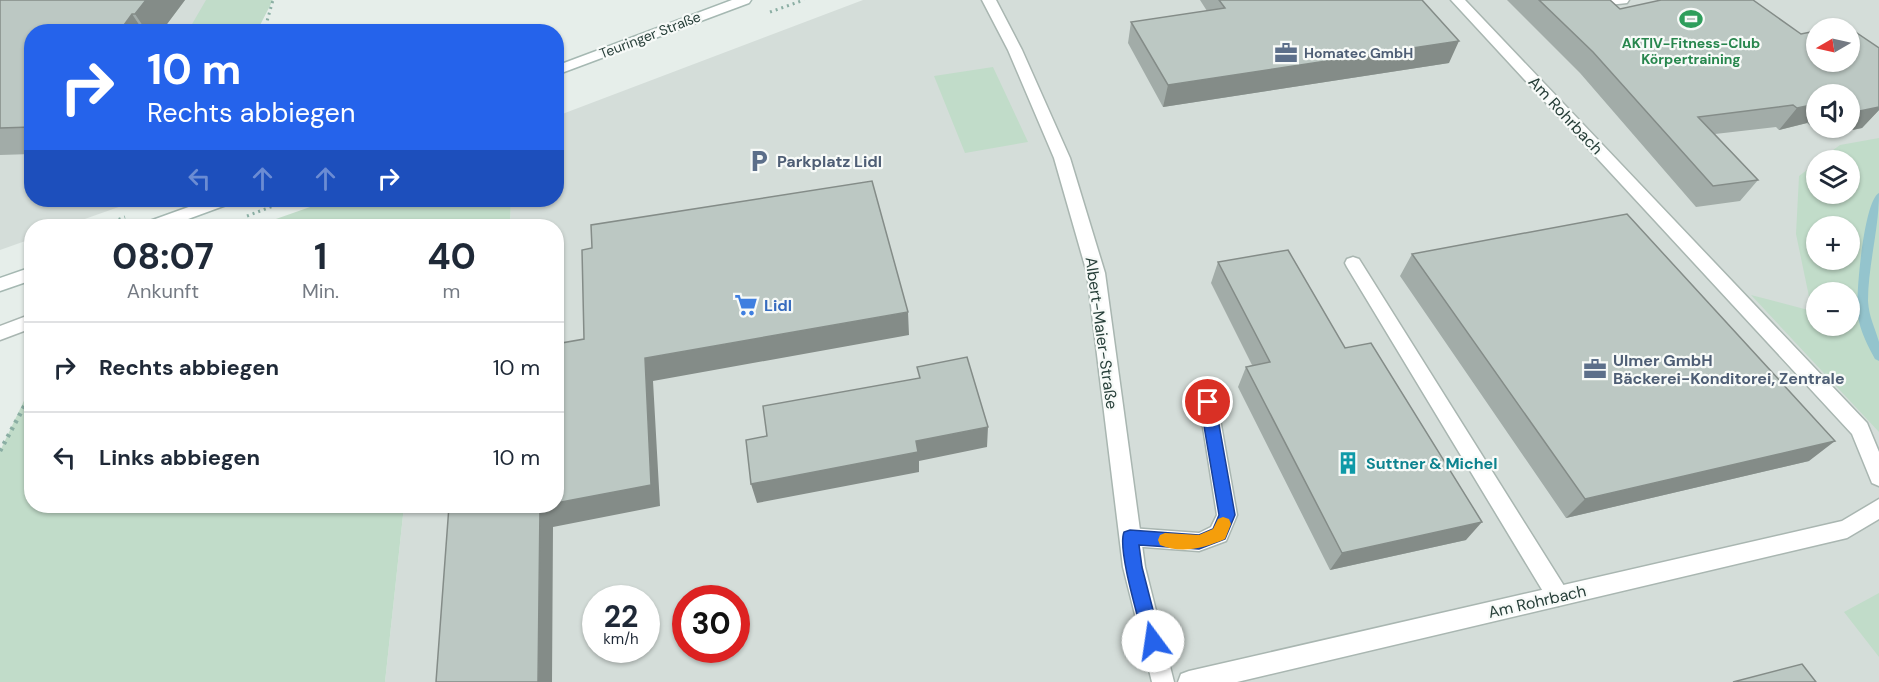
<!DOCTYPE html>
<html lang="de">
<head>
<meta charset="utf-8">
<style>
  :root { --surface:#fff; --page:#f2f2f3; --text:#1f2937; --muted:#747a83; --line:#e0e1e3 }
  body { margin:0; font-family:"DM Sans",sans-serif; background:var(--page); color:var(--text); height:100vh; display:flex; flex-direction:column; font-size:22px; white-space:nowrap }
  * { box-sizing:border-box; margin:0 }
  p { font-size:20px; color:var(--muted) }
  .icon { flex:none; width:33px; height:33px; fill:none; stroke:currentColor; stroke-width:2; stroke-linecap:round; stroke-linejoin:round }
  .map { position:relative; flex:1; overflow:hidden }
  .panel { position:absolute; left:24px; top:219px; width:540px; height:294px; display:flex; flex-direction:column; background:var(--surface); border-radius:24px; box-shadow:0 2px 4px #0004 }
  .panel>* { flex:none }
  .top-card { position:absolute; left:24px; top:24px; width:540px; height:183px; border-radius:24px; box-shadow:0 2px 4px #0004; background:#2563eb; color:#fff; overflow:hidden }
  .needle { width:39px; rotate:261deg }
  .buttons { position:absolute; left:1806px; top:18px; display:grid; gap:12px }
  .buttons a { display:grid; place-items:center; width:54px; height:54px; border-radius:50%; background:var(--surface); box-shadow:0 2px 4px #0004; font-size:30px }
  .speed { position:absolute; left:582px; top:585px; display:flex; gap:12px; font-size:30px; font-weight:700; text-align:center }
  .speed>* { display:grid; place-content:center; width:78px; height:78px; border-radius:50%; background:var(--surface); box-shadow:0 2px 4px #0004; line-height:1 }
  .speed small { font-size:15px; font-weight:400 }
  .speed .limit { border:9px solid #d22; background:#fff; color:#111 }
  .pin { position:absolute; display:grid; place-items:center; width:51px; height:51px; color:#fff; margin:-26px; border:3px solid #fff; border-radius:50%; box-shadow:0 2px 6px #0007 }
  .me { position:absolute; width:66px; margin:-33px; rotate:346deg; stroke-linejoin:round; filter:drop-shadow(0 0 4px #0008) }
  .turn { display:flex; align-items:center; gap:21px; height:126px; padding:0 24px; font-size:27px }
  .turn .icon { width:78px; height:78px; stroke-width:2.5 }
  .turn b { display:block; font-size:42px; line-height:51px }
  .lanes { display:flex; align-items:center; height:57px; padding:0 24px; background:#0003; justify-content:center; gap:30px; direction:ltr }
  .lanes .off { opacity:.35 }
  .eta { display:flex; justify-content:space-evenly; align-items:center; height:102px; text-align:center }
  .eta b { font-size:36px; font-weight:700; line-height:42px }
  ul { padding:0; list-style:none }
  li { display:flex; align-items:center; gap:18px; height:90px; padding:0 24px; border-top:2px solid var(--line) }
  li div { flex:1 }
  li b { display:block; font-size:22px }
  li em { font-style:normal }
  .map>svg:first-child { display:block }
  .built { fill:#d4ddd9; fill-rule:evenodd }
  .green { fill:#c1dcc9; fill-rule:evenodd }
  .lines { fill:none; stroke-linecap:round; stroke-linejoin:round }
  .stream { fill:#94c4cd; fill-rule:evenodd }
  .lane-casing { stroke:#a9b6b1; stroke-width:3 }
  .street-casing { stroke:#a9b6b1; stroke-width:3 }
  .secondary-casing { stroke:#a5b8b2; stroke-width:3 }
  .path-far1 { stroke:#8aaea3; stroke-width:3; stroke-dasharray:2 4; stroke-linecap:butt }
  .path { stroke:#8aaea3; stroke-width:4.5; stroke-dasharray:3 5; stroke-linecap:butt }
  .lane { fill:#fff; fill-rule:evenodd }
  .street { fill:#fff; fill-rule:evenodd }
  .secondary { fill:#fff; fill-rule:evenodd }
  .wall { fill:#a2aca8; fill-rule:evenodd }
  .shaded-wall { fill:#848c88 }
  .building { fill:#bcc8c3; stroke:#848c88; stroke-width:1.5 }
  .route { fill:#2563eb; stroke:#184099; stroke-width:1.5 }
  .slow { fill:#f59e0b }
  .labels { text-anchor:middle; stroke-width:4.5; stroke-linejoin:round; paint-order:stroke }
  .far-street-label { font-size:14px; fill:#263e38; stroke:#f7faf8 }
  .far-leisure-label { font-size:14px; font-weight:bold; fill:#27864d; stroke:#f7faf8 }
  .far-service-label { font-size:14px; font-weight:bold; fill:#4e5e75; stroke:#f7faf8; text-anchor:start }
  .street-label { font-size:16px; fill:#263e38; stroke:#f7faf8 }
  .service-label { font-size:16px; font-weight:bold; fill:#4e5e75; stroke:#f7faf8; text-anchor:start }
  .shop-label { font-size:16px; font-weight:bold; fill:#366cbe; stroke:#f7faf8; text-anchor:start }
  .culture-label { font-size:16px; font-weight:bold; fill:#0d838f; stroke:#f7faf8; text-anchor:start }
</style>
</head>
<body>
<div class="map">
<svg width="1879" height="682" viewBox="0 0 1879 682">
  <rect width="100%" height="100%" fill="#e6eeea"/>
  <!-- built -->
  <path class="built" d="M0 0H264L243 31 32 32V200H133L130 203 65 226H32L31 239 0 250Z
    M863 0H1879V682H385L404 506H556V226H510L511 200H556L557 116ZM1816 28H1850V62H1816ZM1816 94H1850V128H1816ZM1816 160H1850V194H1816ZM1816 226H1850V260H1816ZM1816 292H1850V326H1816ZM596 598H646V650H596ZM686 598H736V650H686Z"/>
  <!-- green -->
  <path class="green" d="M206 0H273L257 31H188Z
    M993 67 1028 142 965 153 934 76Z
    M1879 138V432L1751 295 1812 311 1796 234 1799 176 1816 163V194H1850V160H1819L1840 145ZM1850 226V260H1816V226ZM1850 292V326H1816V292Z
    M330 200H511L510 226H256Z
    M31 386 32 506H404L385 682H0V451Z
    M1879 593V657L1844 612Z"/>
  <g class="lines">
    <!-- stream -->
    <path class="stream" d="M1879 193C1879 230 1868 265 1868 301 1869 318 1875 327 1879 342 1879 348 1879 355 1879 361L1875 359C1868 346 1860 331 1858 316 1855 297 1864 200 1879 193Z"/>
    <!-- lane casing -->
    <g class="lane-casing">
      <path id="lane" d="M1609 0H1629L1627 3 1609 5Z
        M1353 257 1359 259 1566 589 1569 596 1566 603 1558 606 1550 603 1347 267 1345 263 1347 259Z
        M32 314V328L0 340V326Z
        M1208 394 1215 397 1217 402 1237 515 1226 541 1199 551 1130 546 1123 544 1120 537 1123 530 1130 528 1199 533 1211 527 1217 515 1199 402 1201 397Z"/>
    </g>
    <!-- street casing -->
    <g class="street-casing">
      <path id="street" d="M982 0H996L1022 50 1070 158 1105 273 1145 567 1174 682H1152L1123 567 1087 273 1054 158 1008 50Z
        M1451 0H1465L1867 423 1879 452V486L1872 483 1852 434Z
        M1879 499V519L1847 538 1237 682H1178L1181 674 1189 671 1842 521Z"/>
    </g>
    <!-- secondary casing -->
    <g class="secondary-casing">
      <path id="secondary" d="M732 0H751L749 3 556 75V66Z
        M208 200H231L229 204 169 226H145L147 222Z
        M32 267V280L0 291V278Z"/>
    </g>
    <!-- path-far1 -->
    <path class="path-far1" d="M770 12 804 0
      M264 32 273 0
      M556 151H561
      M247 216 289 200
      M102 226 125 217"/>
    <!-- path -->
    <path class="path" d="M0 451 32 392"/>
    <!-- lane -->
    <use href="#lane" class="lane"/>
    <!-- street -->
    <use href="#street" class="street"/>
    <!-- secondary -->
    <use href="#secondary" class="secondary"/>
  </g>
  <!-- wall -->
  <path class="wall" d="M0 0H185L161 32H32V154L0 155Z
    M1200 0H1422L1449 63 1163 107 1128 43 1131 22 1207 11Z
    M1507 0H1610L1620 9 1801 34 1879 48V110L1862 128 1823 136 1807 123 1779 130 1776 127 1715 134 1758 180 1740 201 1696 207 1580 73ZM1816 94H1850V128H1816Z
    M1412 254 1809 461 1566 518 1400 276Z
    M1218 262 1345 348 1466 540 1330 570 1238 387 1246 367 1252 365 1211 283Z"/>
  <!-- shaded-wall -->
  <path class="shaded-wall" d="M146 0H185L161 32H147L135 14Z
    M132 14 144 32H119Z
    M1459 41 1449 63 1163 107 1168 85Z
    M1816 104V112L1807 123 1779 130 1797 108Z
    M1879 107V110L1862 128 1823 136 1831 128H1850V113Z
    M908 312 909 335 653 381 660 506 553 527 552 682H538L540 506H556V503L645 358Z
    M988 427 987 447 919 461V472L757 503 751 484 916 441Z
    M1835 441 1809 461 1566 518 1585 499Z
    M1482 522 1466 540 1330 570 1342 553Z"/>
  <!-- building -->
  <path class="building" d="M0 0H146L135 14H132L119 32H32V127L0 128Z
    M1219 0H1422L1459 41 1168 85 1131 22 1225 8Z
    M1539 0H1610L1620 9 1661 0H1753L1801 34 1816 31V62H1850V28H1827L1845 25 1879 48V107L1850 113V94H1816V104L1797 108 1793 105 1698 117 1758 180 1713 186 1593 52Z
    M872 181 908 312 645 358 651 485 556 503V344L584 339 582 250 592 248 591 225Z
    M1627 214 1835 441 1585 499 1412 254Z
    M1288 250 1345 348 1371 343 1482 522 1342 553 1246 367 1270 362 1218 262Z
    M967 357 988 427 916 441 918 452 751 484 746 440 767 436 763 406 920 378 917 367Z
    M449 506H544H540L538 682H436Z
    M1802 664 1816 682H1733Z"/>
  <!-- route -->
  <path class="route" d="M1208 397 1213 398 1215 402 1235 515 1225 539 1199 549 1139 545 1142 567 1161 641 1159 647 1153 650 1147 647 1144 641C1139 620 1117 549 1124 532L1130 530 1199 535 1213 529 1219 515 1200 402 1202 398Z"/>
  <!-- slow -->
  <path class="slow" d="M1223 517 1229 519 1231 524 1225 539C1204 548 1182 554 1160 545L1158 540 1160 535 1165 533 1199 535 1213 529 1218 519Z"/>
  <!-- icons -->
  <defs>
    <g id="stadium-bare" transform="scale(1.8)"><path d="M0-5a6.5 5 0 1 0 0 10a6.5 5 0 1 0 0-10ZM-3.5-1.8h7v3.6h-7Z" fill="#2e9e5b" stroke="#f7faf8" stroke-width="2.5" paint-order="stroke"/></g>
    <g id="office-bare" transform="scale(1.8)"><path d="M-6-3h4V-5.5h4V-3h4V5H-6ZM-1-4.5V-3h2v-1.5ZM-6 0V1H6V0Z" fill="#5c6f8a" stroke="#f7faf8" stroke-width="2.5" paint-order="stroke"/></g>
    <g id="parking-bare" transform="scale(1.8)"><path d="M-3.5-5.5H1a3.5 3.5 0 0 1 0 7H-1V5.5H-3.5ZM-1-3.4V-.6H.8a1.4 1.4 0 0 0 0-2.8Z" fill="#5c6f8a" stroke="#f7faf8" stroke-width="2.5" paint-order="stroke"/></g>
    <g id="supermarket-bare" transform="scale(1.8)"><path d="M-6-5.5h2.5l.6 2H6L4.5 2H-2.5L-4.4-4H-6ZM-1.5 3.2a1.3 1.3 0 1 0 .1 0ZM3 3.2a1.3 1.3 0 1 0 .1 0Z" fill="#3f7fe0" stroke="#f7faf8" stroke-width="2.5" paint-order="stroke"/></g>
    <g id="building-bare" transform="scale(1.8)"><path d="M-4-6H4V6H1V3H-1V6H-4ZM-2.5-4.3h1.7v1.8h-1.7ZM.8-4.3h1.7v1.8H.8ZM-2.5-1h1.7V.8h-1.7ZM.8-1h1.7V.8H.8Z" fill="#0f9aa8" stroke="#f7faf8" stroke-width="2.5" paint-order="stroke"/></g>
  </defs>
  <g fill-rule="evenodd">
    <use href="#stadium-bare" x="1691" y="19"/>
    <use href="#office-bare" x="1286" y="53"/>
    <use href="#parking-bare" x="759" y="161"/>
    <use href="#supermarket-bare" x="746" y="305"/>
    <use href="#office-bare" x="1595" y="369"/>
    <use href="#building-bare" x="1348" y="463"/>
  </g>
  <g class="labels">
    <!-- far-street labels -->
    <g class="far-street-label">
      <text transform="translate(650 35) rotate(-21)" y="5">Teuringer Straße</text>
    </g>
    <!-- far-leisure labels -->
    <g class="far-leisure-label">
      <text x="1691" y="48">AKTIV-Fitness-Club<tspan x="1691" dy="16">Körpertraining</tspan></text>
    </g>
    <!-- far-service labels -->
    <g class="far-service-label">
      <text x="1304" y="58">Homatec GmbH</text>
    </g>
    <!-- street labels -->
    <g class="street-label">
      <text transform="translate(1566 115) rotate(47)" y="6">Am Rohrbach</text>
      <text transform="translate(1102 333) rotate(82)" y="6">Albert-Maier-Straße</text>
      <text transform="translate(1537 601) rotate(-13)" y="6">Am Rohrbach</text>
    </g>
    <!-- service labels -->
    <g class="service-label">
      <text x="777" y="167">Parkplatz Lidl</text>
      <text x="1613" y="366">Ulmer GmbH<tspan x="1613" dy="18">Bäckerei-Konditorei, Zentrale</tspan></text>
    </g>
    <!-- shop labels -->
    <g class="shop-label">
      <text x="764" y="311">Lidl</text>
    </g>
    <!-- culture labels -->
    <g class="culture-label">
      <text x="1366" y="469">Suttner &amp; Michel</text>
    </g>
  </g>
</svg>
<div class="buttons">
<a><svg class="needle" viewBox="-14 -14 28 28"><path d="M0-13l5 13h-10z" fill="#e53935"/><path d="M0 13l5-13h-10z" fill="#747a83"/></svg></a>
<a><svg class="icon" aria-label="sound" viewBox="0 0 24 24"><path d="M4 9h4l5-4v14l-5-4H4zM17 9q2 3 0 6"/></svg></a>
<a><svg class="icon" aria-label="layers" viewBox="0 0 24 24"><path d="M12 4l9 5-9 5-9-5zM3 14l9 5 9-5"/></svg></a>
<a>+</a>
<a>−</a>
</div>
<div class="speed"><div>22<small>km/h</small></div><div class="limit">30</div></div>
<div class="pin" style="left:1208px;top:402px;background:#d93025"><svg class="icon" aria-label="arrive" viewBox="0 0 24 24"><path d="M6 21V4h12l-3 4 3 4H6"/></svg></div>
<svg class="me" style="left:1153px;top:641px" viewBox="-20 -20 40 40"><circle r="19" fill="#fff"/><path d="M0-13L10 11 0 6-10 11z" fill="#2563eb"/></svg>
<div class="top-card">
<div class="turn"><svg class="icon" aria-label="right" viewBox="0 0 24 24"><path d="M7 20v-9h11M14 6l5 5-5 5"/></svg><div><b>10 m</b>Rechts abbiegen</div></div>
<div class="lanes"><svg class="icon off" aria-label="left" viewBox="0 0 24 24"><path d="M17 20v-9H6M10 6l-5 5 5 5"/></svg><svg class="icon off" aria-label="ahead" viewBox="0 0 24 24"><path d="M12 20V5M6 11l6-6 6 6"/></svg><svg class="icon off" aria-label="ahead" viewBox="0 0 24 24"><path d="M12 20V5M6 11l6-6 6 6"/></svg><svg class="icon" aria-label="right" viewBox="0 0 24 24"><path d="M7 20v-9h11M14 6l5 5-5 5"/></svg></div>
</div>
<section class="panel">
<div class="eta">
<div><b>08:07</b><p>Ankunft</p></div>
<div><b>1</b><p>Min.</p></div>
<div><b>40</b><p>m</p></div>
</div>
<ul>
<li><svg class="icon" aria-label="right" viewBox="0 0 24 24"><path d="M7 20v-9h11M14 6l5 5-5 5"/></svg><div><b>Rechts abbiegen</b></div><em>10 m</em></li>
<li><svg class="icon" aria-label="left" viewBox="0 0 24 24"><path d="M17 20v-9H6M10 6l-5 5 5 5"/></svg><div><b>Links abbiegen</b></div><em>10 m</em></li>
</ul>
</section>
</div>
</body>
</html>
